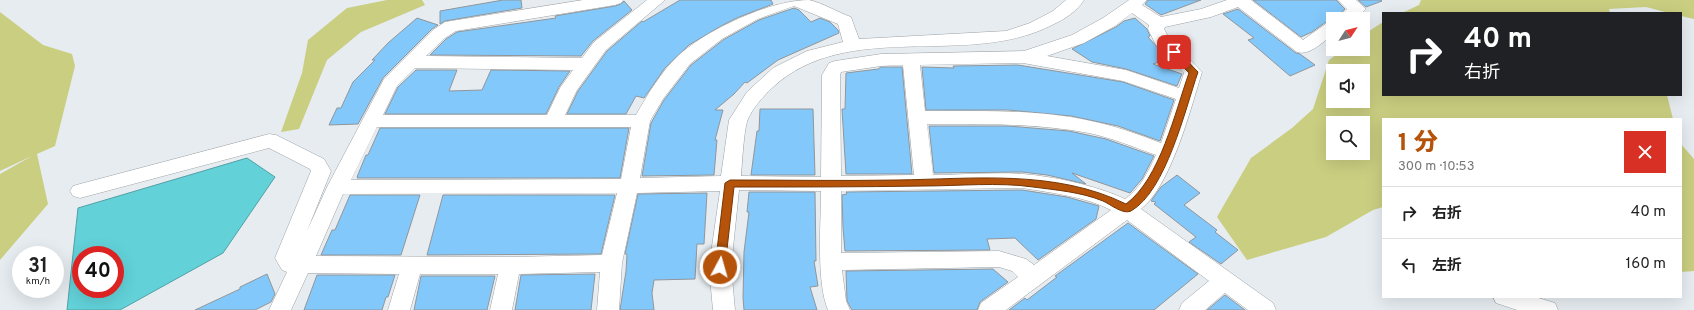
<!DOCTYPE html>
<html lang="ja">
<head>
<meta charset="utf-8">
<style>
  :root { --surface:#fff; --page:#f2f2f2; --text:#222; --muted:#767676; --line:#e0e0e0; --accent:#b45309 }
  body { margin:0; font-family:Overpass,"Noto Sans JP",sans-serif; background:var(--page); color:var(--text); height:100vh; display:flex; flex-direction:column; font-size:15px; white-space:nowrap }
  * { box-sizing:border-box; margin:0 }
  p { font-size:13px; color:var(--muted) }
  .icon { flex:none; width:22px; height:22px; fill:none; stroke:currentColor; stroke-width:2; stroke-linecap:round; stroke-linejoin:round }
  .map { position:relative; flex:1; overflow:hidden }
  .side { position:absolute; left:1382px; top:118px; width:300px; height:180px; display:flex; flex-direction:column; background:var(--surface); border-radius:0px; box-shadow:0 4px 16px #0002 }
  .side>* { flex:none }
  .banner { position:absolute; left:1382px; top:12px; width:300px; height:84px; border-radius:0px; box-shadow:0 4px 16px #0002; background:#202124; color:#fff; overflow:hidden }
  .needle { width:26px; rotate:54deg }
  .tools { position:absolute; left:1326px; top:12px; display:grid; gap:8px }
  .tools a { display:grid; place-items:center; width:44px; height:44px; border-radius:0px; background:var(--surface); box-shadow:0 4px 16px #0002; font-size:20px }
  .speed { position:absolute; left:12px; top:246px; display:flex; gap:8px; font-size:20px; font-weight:700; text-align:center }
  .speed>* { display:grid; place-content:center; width:52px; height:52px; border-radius:50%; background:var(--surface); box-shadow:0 4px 16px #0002; line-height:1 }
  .speed small { font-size:10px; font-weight:400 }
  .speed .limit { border:6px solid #d22; background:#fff; color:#111 }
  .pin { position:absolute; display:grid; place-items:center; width:34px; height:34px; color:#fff; margin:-17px; border-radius:8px; box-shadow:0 2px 6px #0006 }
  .me { position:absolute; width:44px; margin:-22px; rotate:6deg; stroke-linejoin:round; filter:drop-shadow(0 0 3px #0008) }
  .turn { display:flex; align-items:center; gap:14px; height:84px; padding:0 16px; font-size:18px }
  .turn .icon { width:52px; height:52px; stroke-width:2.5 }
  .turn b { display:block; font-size:28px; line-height:34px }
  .round { display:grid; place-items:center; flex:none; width:42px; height:42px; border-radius:0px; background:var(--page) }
  .summary { display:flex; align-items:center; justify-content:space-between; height:68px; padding:0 16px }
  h1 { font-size:24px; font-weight:800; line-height:30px; color:var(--accent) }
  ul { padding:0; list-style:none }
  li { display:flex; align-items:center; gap:12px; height:52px; padding:0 16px; border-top:1px solid var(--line) }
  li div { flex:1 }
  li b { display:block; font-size:15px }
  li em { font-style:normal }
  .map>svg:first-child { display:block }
  .green { fill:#cace81; fill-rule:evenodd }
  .water { fill:#62d1d8; stroke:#52a0a6; fill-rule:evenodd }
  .building { fill:#83c8fb; stroke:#90969a }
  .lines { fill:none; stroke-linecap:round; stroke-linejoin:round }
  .minor-casing { stroke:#9da2a6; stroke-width:1 }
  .minor { fill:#fff; fill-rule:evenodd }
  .route { fill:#b45309; stroke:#753606 }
</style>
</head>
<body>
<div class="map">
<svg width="1694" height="310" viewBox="0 0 1694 310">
  <rect width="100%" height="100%" fill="#e6ecf0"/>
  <!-- green -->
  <path class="green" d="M387 0H422L425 5 361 32 327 60 299 129 281 132 302 73 308 40 347 8Z
    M1421 0H1694V19L1681 16V13H1669L1646 7 1609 9 1610 13H1402L1419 5Z
    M0 12 43 45 72 54 75 66 55 146 37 154 48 204 0 260V174L32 156 0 171Z
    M1383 22V95H1667L1673 119H1383V207L1373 210 1326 237 1247 260 1217 217 1251 158 1292 128 1313 109 1329 60 1344 49H1363V35ZM1333 71H1363V101H1333ZM1333 123H1363V153H1333Z
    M1681 144 1694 159V271L1681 272Z"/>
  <!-- water -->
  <path class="water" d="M247 158 275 177 223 253 120 310H67L78 208ZM81 255H115V289H81Z"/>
  <!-- building -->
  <path class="building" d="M503 0H521L522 8 445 21 440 24V11Z
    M680 0H771L773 4 739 17 721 26 689 45 665 68 644 98 636 96 626 114H567L578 91 607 51 642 21 643 22Z
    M1148 0H1201L1161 15 1145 4Z
    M1253 0H1336L1345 9 1333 20 1326 22 1312 32 1301 37Z
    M1358 0H1381L1382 1 1366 7Z
    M624 1 632 10 593 41 581 56 430 55 446 39 457 32 556 18 555 16 615 6 621 4Z
    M794 8 799 10 811 22 820 18 830 22 838 30 839 33 778 60 747 83 745 82 734 94 715 110H723L715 140H717L714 175 642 176 651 123 664 100 691 65 723 40 759 20Z
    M1238 9 1296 53 1300 54 1315 65 1290 76 1248 40 1254 38 1223 14Z
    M417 18 438 25 432 29 383 78 358 124 329 125 337 108H341L353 82 375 60H372L388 43Z
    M1135 18 1147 29 1150 36 1148 37 1168 59 1153 64 1182 74 1177 86 1126 69 1092 62 1072 49 1116 27 1124 21Z
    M1018 65 1123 82 1174 100 1160 141 1118 126 1071 116 1008 110H926L922 67 954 68 953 66Z
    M881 67H902L912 174H846L842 109H845L846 73 878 69Z
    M416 70H457L449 91 482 90 491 70 570 71 559 87 546 114H385L398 87Z
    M760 109H813L815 175H751L757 131H759Z
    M929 126H1008L1069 131 1106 139 1154 156 1142 179 1130 193 1072 173 1086 184 1047 175 1022 172 934 173Z
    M380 128H629L620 178H357L358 177H357L366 155H368Z
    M1177 175 1200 193 1184 205 1217 230 1215 232 1238 250 1221 264 1189 242 1196 237 1154 204 1156 202 1151 201 1161 187Z
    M1022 190 1067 197 1099 206 1096 219 1038 260 1015 238 987 239 990 250 845 251 843 228 842 195 847 194 846 192Z
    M749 192H815L816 261H814L818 286 810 287 817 310H744L743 298 744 252 749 212H747Z
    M707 193 704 244H697L695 279 654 280 652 293 654 310H620L626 271 627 254H625L638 194Z
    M350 195H420L401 255H321L332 230H335Z
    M443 195H615L601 254 427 255Z
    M1128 223 1198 274 1154 310H1009L1025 298 1027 300 1057 277 1055 276Z
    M993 269 1008 282 980 302 977 310H852L847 301 846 271Z
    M267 274 275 294 271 302 255 310H195L240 289V287Z
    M595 274 591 310H515L521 275Z
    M317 275H395L388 297H386L382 310H304Z
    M421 276H495L487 310H414Z
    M1225 295 1245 310H1207Z"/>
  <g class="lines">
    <!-- minor casing -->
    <g class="minor-casing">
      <path id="minor" d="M583 0H623L621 3 615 5 456 31 445 38 426 56 582 58 594 42 647 0H665L606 50 577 90 565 115H636C648 94 661 72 678 56 706 30 770 0 809 0 823 3 837 12 851 17L859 39 1006 31 1030 23 1053 11 1066 0H1084C1077 11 1065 19 1054 24 968 70 848 17 772 88 763 97 754 106 748 119 744 127 742 164 741 176L821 177 822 75 829 63 835 61 881 54 1024 51 1072 35 1103 18 1129 0H1147L1142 5 1161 17 1201 9 1227 0H1251L1303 40 1327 23 1333 22V35C1322 42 1310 56 1297 52L1238 7 1211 17 1165 27 1164 29 1169 38 1202 72C1191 108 1171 186 1141 209L1273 303 1276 310H1248L1225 293 1205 310H1179L1182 303 1209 281 1127 220 1006 310H978L981 303 1018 277 1012 271 999 267 842 270 846 301 850 310H828C816 282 821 223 821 191L739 190 731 267 735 310H713L709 267 720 191 637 193 622 263 619 310H597L600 272 519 274 512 310H490L498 274H420L410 310H388L399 274 308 273 291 310H269L287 272 282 270 275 258 311 171 310 169 269 148 80 198 73 196 70 191 73 186 80 184 269 134 276 135 324 159 331 171 307 231 327 187 384 79 433 30 445 22 451 21ZM794 6 838 24 843 42 807 51 773 68 747 92 729 120 721 176 640 178 650 121 663 99 690 64 722 39 758 19ZM1132 13 1149 25 1148 29 1156 45 1184 73 1179 88 1126 70 1047 56 1084 43 1115 26ZM1023 63 1123 81 1176 99 1161 143C1138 134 1115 126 1091 121 1037 109 980 111 925 111L920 65ZM903 65 914 175 841 176 840 75 841 72 881 66ZM415 68 573 70 560 88 547 115H383L397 86ZM927 124C981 124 1036 123 1089 133 1112 138 1134 147 1156 155 1148 172 1140 189 1125 199 1098 186 1052 176 1022 174 993 172 962 175 933 175ZM377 127H631L621 179 351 180ZM1022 188C1052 193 1084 196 1111 210L1034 265 1026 259 999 251 841 253V191ZM617 193 602 255 510 257 316 256 343 194Z
        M1338 0H1356L1366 9 1355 19H1336L1347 9Z
        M1493 297H1535L1555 303 1558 310H1517L1496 303Z"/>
    </g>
    <!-- minor -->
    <use href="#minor" class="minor"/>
  </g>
  <!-- route -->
  <path class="route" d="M1174 49 1177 50 1198 72C1185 110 1166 191 1131 211 1123 215 1110 204 1103 201 1081 192 1056 190 1033 187 999 182 958 186 924 186 861 187 797 187 734 187L725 267 724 270 720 271 717 270 715 267 725 183 730 180C785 180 841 181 897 180 973 179 1055 169 1126 204 1160 179 1175 112 1189 73L1171 54 1170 52Z"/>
</svg>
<div class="tools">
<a><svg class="needle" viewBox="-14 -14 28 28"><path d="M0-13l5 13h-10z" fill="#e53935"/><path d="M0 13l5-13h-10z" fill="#767676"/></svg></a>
<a><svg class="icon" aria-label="sound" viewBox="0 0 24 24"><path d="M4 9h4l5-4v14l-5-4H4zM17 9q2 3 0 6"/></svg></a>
<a><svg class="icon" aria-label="search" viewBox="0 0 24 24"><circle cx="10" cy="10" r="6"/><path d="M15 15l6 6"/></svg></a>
</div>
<div class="speed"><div>31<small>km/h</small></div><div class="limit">40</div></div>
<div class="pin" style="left:1174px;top:52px;background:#d93025"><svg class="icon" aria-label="arrive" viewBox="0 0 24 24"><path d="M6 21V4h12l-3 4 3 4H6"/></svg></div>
<svg class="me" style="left:720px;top:267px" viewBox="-20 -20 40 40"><circle r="17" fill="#b45309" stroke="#fff" stroke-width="3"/><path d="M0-11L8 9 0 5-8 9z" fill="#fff"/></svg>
<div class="banner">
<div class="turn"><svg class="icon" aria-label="right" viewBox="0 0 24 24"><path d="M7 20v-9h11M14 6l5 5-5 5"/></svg><div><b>40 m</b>右折</div></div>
</div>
<section class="side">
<div class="summary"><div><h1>1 分</h1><p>300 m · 10:53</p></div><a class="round" style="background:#d93025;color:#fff"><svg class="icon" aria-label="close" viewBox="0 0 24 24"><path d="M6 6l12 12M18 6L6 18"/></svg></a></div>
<ul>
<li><svg class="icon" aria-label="right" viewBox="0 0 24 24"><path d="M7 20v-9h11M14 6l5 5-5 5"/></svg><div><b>右折</b></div><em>40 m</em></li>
<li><svg class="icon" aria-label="left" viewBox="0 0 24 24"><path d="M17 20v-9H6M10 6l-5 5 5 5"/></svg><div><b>左折</b></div><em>160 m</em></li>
</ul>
</section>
</div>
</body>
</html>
